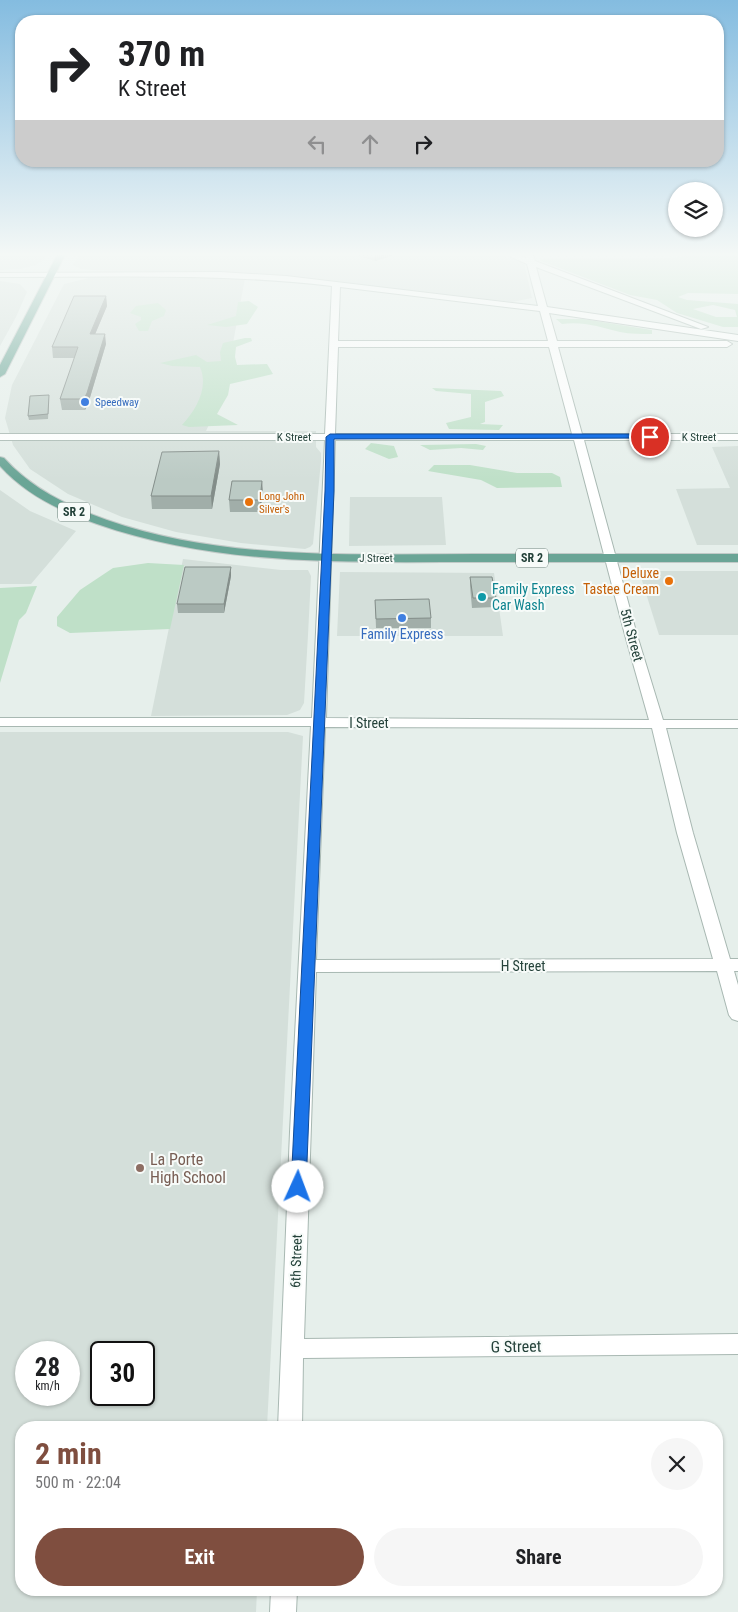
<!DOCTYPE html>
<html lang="en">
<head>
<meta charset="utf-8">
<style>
  :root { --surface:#fff; --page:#f6f6f6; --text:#202124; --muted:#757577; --accent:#7f4e3f }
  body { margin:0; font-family:"Roboto Condensed",sans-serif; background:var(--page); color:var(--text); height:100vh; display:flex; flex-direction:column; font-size:19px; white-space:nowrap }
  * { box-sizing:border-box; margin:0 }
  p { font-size:16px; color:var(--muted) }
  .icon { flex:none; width:28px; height:28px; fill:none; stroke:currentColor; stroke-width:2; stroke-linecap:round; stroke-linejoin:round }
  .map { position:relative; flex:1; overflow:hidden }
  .details { position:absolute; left:15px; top:1421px; width:708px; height:175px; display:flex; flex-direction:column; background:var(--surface); border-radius:20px; box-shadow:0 1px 4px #0004 }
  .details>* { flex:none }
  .banner { position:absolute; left:15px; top:15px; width:709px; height:152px; border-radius:20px; box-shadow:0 1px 4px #0004; background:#fff; color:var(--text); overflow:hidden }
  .tools { position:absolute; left:668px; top:182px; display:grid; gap:10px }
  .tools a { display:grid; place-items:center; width:55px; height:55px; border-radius:50%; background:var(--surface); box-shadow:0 1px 4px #0004; font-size:25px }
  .speed { position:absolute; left:15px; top:1341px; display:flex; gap:10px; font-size:25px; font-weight:700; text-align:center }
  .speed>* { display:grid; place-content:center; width:65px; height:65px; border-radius:50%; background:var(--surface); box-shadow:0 1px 4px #0004; line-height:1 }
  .speed small { font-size:12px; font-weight:400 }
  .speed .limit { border:2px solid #111; border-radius:8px; background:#fff; color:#111 }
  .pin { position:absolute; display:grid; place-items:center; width:42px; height:42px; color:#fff; margin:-21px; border:2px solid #fff; border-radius:50%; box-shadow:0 1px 5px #0007 }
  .me { position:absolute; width:55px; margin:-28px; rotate:2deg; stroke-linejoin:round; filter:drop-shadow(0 0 4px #0008) }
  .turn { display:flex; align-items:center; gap:18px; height:105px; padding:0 20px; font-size:22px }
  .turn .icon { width:65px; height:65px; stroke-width:2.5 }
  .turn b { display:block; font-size:35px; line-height:42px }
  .lanes { display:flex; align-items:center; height:48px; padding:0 20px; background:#0003; justify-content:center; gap:25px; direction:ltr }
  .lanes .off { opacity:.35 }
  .round { display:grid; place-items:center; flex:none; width:52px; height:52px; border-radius:26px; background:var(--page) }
  .overview { display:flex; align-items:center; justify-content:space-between; height:85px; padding:0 20px }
  h1 { font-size:30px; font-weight:700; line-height:38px; color:var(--accent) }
  .cta { display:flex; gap:10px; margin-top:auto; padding:10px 20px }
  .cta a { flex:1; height:58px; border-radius:30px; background:var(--accent); color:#fff; font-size:20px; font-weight:700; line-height:58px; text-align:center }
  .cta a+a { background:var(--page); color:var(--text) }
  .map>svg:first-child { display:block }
  .built { fill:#d4dfda; fill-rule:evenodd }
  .green { fill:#bfe0c8; fill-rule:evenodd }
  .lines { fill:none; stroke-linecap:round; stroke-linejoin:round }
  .minor-casing { stroke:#a8b8b2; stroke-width:2 }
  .major-casing { stroke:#c2cac8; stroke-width:2 }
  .minor { fill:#fff; fill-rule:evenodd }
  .major { fill:#6aa596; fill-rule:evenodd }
  .wall { fill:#a1aea9 }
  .shaded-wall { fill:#838d89 }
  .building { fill:#bbcac4; stroke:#838d89 }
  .route { fill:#1a73e8; stroke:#114b97 }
  .shop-dot { fill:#3f7fe0; stroke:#f7fbf9; stroke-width:2 }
  .food-dot { fill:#e8710a; stroke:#f7fbf9; stroke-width:2 }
  .culture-dot { fill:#0f9aa8; stroke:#f7fbf9; stroke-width:2 }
  .education-dot { fill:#8d6e63; stroke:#f7fbf9; stroke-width:2 }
  .labels { text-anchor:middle; stroke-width:4; stroke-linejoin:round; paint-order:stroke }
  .far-shop-label { font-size:11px; fill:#366cbe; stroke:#f7fbf9; text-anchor:start }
  .far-street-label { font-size:11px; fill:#24423a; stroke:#f7fbf9 }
  .far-food-label { font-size:11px; fill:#c56008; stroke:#f7fbf9; text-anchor:start }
  .shield { fill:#f7fbf9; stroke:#637a73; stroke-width:1 }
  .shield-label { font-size:12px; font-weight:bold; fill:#24423a }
  .food-label { font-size:14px; fill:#c56008; stroke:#f7fbf9; text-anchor:end }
  .culture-label { font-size:14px; fill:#0d838f; stroke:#f7fbf9; text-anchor:start }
  .shop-label { font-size:14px; fill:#366cbe; stroke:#f7fbf9 }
  .street-label { font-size:14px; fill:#24423a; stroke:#f7fbf9 }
  .near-education-label { font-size:16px; fill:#785e54; stroke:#f7fbf9; text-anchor:start }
  .near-street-label { font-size:16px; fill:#24423a; stroke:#f7fbf9 }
</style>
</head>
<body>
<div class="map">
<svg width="738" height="1612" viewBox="0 0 738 1612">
  <rect width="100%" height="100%" fill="#e6efeb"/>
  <!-- built -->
  <path class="built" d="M0 255H47L44 260 36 265 20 269 0 270Z
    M79 255H502L524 263 532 298 512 302 255 273 92 270 81 269 73 265Z
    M185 277 245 278 224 392 206 431H316V447L321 453V461L313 544 310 547 305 549 241 543 176 532 122 517 68 494 30 469 13 445 5 418 12 385 64 284 89 278Z
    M0 281 20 284 27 292 16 317 0 346Z
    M738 446V545H697L676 489 730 488 712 447Z
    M0 490 30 511 76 531 31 584H0Z
    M350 497H442L446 545 349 546Z
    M183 559 281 570H308L311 576 308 635 304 703 300 710 287 715 151 716Z
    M639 571H738V635H659Z
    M340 572 494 573 503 636H337Z
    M0 732H288L303 736 267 1427 21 1428V1590H257L256 1612H0ZM26 1352H69V1395H26ZM144 1352V1395H101V1352Z"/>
  <!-- green -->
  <path class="green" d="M682 255H738V294L688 293 678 297 687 300 738 304V327H723L677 313 657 300 630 295 541 261 540 259 664 258 681 257ZM713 305 735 310 737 317H716L693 309Z
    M249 301 258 307 247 324 226 327 207 325 236 316 238 302Z
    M158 303 166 310 164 316 152 321 148 331H139L135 324 141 320V317L130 313 136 306Z
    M556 319H583L652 330V334C641 334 630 334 620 332 600 327 583 321 562 324Z
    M245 338H251L252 341 236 347 235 357 237 365 267 364 273 374 230 384 228 395 217 414 238 425 189 427 182 425C196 410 209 388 200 367L172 366 160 363 196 355 207 362 221 361 220 352 223 343Z
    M432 388 501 391 504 396 485 402V422L480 424 503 425 499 430 449 429 446 423 471 417V394L436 391Z
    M371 443 394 446 398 457 389 459 365 449Z
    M476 444 486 446 483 450 461 448 430 450 420 445Z
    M434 465H470L517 473H552L560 477 562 487 497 488 481 480 428 471Z
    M148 563 184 565 170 629 70 633 57 626V617L80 590 113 568Z
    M37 586 26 613 19 620 0 683V588Z"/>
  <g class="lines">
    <!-- minor casing -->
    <g class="minor-casing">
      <path id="minor" d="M507 255H517L526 258 525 255H533L535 261 708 327 701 329 536 267 547 307 738 335V341L549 313 557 341H727L732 344 727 347H558L582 434H738V440H584L637 635 663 720H738V728H666L693 833 730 959H738V971H734L738 985V1021L732 1019 729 1015 717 971 316 972 304 1339 738 1334V1354L303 1358 302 1428H278L290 1132 311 726H0V718H312L325 440H0V434H325L332 286C222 273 111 277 0 277V273L220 272 286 276 538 306 527 264ZM340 287 540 311 548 341H338ZM338 347H549L572 434H335ZM335 440H574L625 635 649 720 326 718ZM325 727 652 728 677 833 713 959 316 960Z
        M271 1590H297L296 1612H270Z"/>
    </g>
    <!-- major casing -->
    <g class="major-casing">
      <path id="major" d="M57 255H65L5 374 0 377V365Z
        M0 457 4 458C32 489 68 506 107 520 225 561 352 554 476 554 563 554 651 554 738 554V562C652 562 565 562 479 562 350 562 220 567 97 524 62 512 26 495 0 466Z"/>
    </g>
    <!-- minor -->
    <use href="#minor" class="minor"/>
    <!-- major -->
    <use href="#major" class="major"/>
  </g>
  <!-- wall -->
  <path class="wall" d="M355 255H395L375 261Z
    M106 296 107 306 95 334 106 344 88 404 85 410H62L60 399 75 358H53L52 347Z
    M49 399 48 419 29 420 28 416Z
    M219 451 220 464 212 509H152L151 496Z
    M263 493 260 512H230L229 500Z
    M231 576 224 613H178L177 604Z
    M470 577 496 598 495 607 472 608 470 586Z
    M375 600 431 618V628H376Z"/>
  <!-- shaded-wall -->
  <path class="shaded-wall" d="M375 255H395L375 261Z
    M106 296 107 306 91 344 90 334Z
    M105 334 106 344 88 404 85 410 84 399Z
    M219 451 220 464 212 509 211 496Z
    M262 481 263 493 260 512V500Z
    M231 567V576L224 613V604Z"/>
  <!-- building -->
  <path class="building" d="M74 296H106L90 334H105L87 393 84 399H60L78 347H52Z
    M49 395 48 414 28 416 30 396Z
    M219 451 211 496H151L162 452Z
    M232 481H262L260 500H229Z
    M185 567H231L224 604H177Z
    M470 577H492L496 598H473Z
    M429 599 431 618 376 619 375 600Z"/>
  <!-- sky -->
  <linearGradient id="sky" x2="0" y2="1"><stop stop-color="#84bce0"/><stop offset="0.53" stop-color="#f4f8f6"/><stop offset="1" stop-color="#f4f8f6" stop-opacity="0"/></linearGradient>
  <rect width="738" height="480" fill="url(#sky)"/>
  <!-- route -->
  <path class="route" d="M650 434 653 437 652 438 334 439V491L306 1187 303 1191 298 1193 293 1191 291 1187 325 491 326 437 330 434Z"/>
  <!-- markers -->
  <g class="shop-dot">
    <circle cx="85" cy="402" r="5"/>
    <circle cx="402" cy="618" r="5"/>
  </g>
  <g class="food-dot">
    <circle cx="249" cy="502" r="5"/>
    <circle cx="669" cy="581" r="5"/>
  </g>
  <circle class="culture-dot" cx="482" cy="597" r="5"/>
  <circle class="education-dot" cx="140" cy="1168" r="5"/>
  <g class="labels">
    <!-- far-shop labels -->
    <g class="far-shop-label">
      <text x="95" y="406">Speedway</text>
    </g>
    <!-- far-street labels -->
    <g class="far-street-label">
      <text x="294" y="441">K Street</text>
      <text x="699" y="441">K Street</text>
      <text x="376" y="562">J Street</text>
    </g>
    <!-- far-food labels -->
    <g class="far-food-label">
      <text x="259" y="500">Long John<tspan x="259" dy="13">Silver's</tspan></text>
    </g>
    <!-- shield labels -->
    <g class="shield">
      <rect x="58" y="502.5" width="32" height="19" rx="4"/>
      <rect x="516" y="548.5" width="32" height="19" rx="4"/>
    </g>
    <g class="shield-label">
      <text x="74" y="516">SR 2</text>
      <text x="532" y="562">SR 2</text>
    </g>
    <!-- food labels -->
    <g class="food-label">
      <text x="659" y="578">Deluxe<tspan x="659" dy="16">Tastee Cream</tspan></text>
    </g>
    <!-- culture labels -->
    <g class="culture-label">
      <text x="492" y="594">Family Express<tspan x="492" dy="16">Car Wash</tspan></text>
    </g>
    <!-- shop labels -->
    <g class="shop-label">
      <text x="402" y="639">Family Express</text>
    </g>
    <!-- street labels -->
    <g class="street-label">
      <text transform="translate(632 635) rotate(75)" y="5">5th Street</text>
      <text x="369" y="728">I Street</text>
      <text x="523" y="971">H Street</text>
      <text transform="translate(296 1261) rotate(-88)" y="5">6th Street</text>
    </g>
    <!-- near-education labels -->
    <g class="near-education-label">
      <text x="150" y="1165">La Porte<tspan x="150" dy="18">High School</tspan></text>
    </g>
    <!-- near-street labels -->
    <g class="near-street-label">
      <text transform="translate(516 1346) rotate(-1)" y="6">G Street</text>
    </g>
  </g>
</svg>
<div class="tools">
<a><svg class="icon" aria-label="layers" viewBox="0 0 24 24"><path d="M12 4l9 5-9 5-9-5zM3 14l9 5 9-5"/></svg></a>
</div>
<div class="speed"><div>28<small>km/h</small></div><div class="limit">30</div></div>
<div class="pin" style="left:650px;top:437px;background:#d93025"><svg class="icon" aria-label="arrive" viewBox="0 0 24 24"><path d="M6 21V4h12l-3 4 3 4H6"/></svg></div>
<svg class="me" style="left:298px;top:1187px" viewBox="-20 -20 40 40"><circle r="19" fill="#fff"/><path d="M0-13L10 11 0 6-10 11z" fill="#1a73e8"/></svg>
<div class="banner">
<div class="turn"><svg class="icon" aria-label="right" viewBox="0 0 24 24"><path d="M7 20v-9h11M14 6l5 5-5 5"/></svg><div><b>370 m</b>K Street</div></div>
<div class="lanes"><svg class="icon off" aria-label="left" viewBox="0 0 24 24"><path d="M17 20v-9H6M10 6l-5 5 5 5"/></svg><svg class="icon off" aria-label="ahead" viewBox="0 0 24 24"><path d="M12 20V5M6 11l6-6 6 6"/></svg><svg class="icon" aria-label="right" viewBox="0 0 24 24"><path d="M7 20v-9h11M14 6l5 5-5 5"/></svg></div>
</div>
<section class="details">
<div class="overview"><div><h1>2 min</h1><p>500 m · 22:04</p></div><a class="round"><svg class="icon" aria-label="close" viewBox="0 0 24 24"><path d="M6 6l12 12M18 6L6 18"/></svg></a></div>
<div class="cta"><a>Exit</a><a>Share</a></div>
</section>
</div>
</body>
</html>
